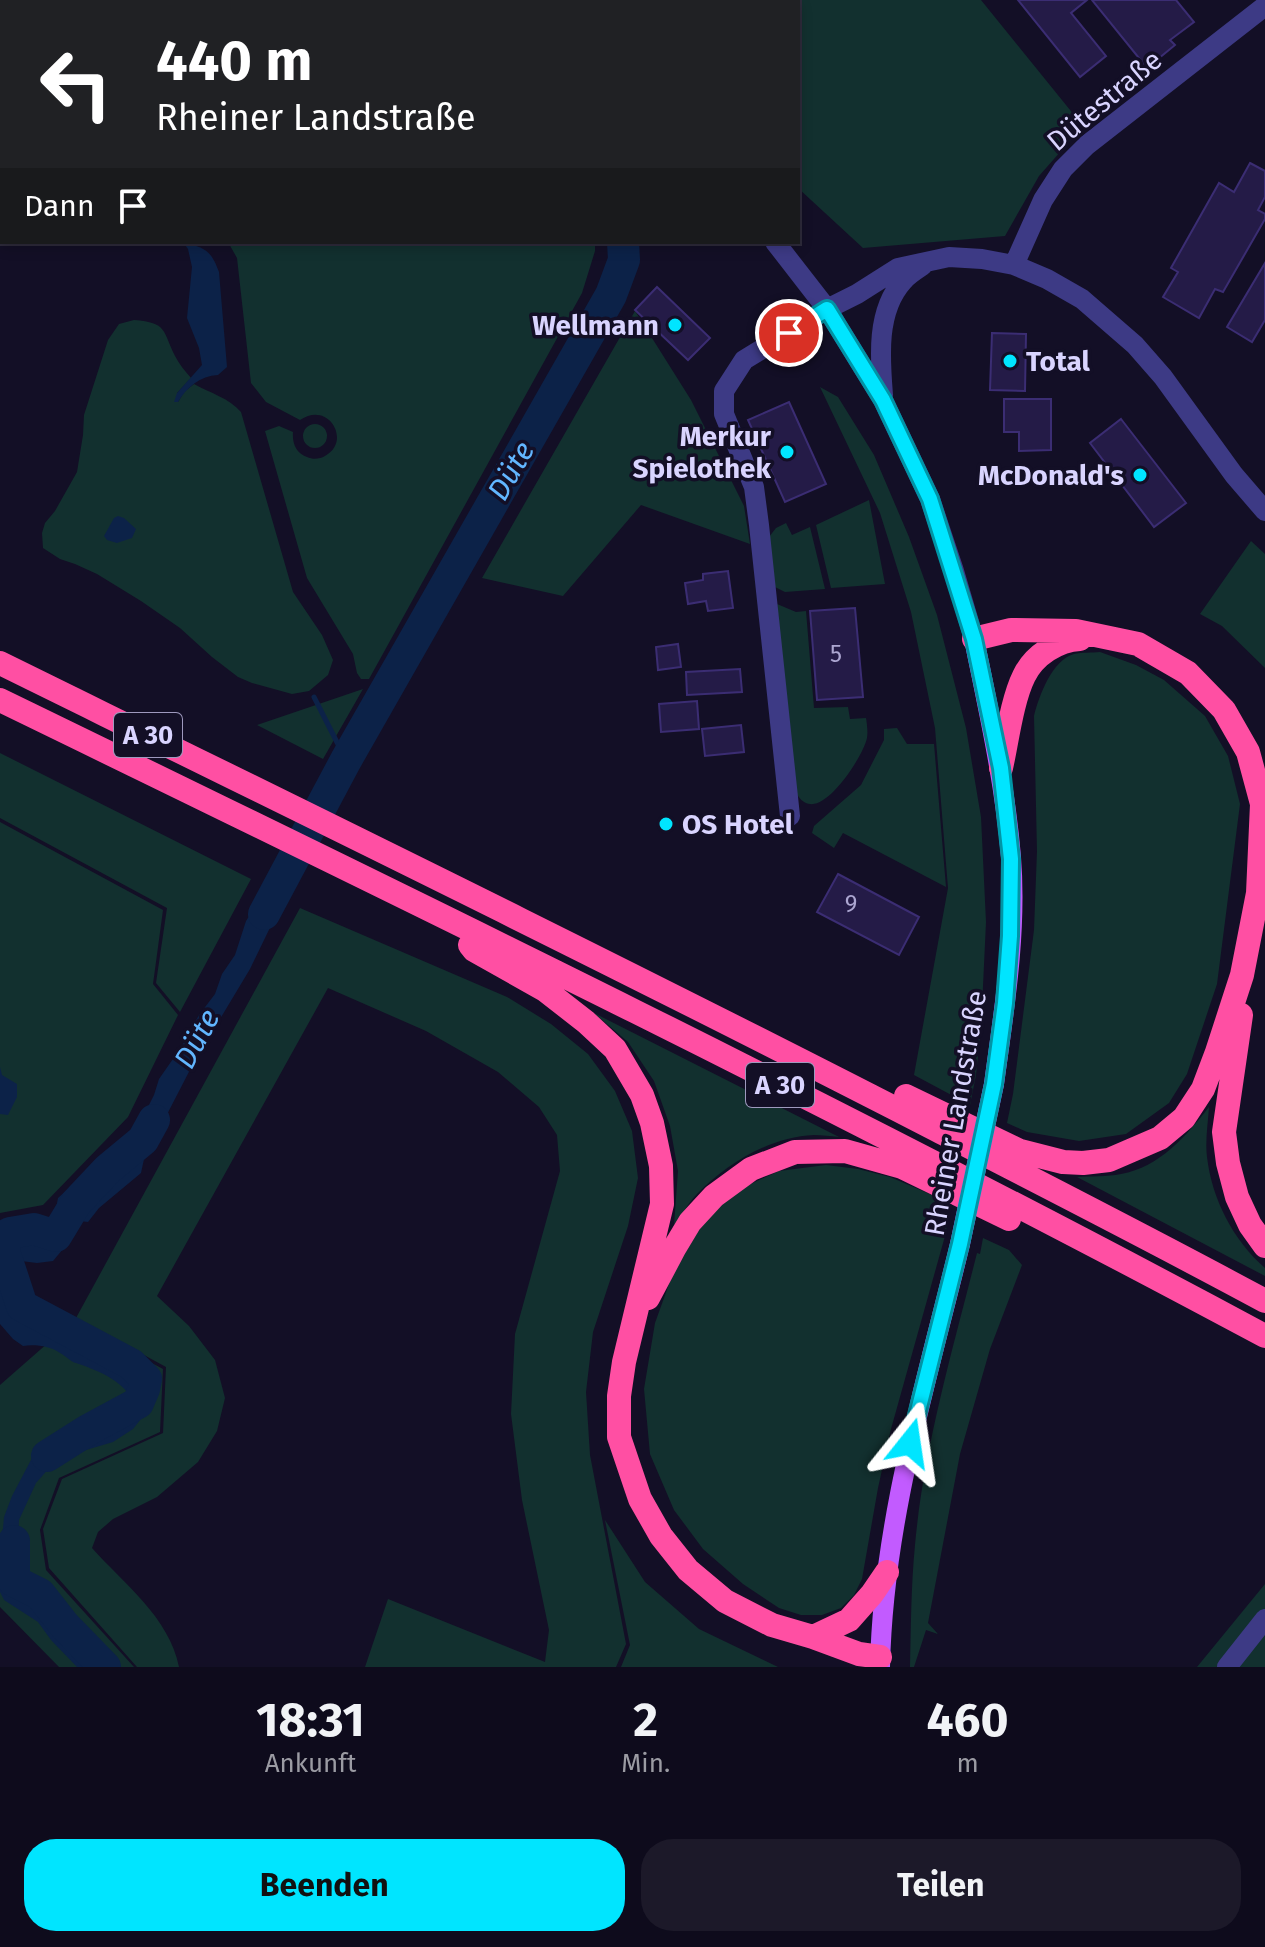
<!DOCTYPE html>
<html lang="de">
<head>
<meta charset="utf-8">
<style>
  :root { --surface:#0e0b1c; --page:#1c1929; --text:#f1f3f6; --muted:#9b9ba3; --line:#2e2b3b; --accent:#00e5ff }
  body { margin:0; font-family:"Fira Sans",sans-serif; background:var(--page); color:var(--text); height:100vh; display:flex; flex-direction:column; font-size:30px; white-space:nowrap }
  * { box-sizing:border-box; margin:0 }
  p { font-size:26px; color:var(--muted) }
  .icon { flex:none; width:44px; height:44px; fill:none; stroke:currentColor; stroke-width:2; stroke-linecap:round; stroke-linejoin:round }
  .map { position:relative; height:1667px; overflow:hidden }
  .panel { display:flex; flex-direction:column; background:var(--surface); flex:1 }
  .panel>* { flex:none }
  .banner { position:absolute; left:0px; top:0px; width:800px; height:244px; box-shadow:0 4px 12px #0003,0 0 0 2px var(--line); background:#202124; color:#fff; overflow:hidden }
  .pin { position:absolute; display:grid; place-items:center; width:68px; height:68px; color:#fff; margin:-34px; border:4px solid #fff; border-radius:50%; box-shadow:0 2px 8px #0007 }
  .me { position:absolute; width:88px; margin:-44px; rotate:15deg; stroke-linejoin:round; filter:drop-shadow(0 0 6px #0008) }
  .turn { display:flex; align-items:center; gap:28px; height:168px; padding:0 24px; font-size:36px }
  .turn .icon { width:104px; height:104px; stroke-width:2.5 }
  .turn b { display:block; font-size:56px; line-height:68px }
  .then { display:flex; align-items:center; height:76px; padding:0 24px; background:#0003; gap:16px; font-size:30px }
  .eta { display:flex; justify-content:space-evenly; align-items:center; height:136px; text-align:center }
  .eta b { font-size:48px; font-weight:700; line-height:56px }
  .primary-button { display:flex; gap:16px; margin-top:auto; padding:16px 24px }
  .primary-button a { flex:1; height:92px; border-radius:32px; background:var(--accent); color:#111; font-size:32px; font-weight:700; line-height:92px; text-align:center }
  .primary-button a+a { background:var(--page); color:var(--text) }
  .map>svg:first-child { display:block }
  .green { fill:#12302f }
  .water { fill:#0c2248 }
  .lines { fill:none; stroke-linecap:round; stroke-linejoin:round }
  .stream { stroke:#0c2248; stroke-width:5 }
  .river { stroke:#0c2248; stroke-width:32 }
  .building { fill:#241b47; stroke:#3b2d73; stroke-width:2 }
  .minor { stroke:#3d3a85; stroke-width:20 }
  .major { stroke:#c25bff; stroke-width:20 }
  .highway { stroke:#ff4fa3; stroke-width:24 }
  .major-bridge { stroke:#c25bff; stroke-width:20 }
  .route-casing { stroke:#0095a6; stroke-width:20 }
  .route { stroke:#00e5ff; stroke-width:14 }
  .poi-dot { fill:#00e5ff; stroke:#130f26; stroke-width:3 }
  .labels { text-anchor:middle; stroke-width:7; stroke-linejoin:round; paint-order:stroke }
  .number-label { font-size:24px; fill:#aca6d1 }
  .shield { fill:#130f26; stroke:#9e99be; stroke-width:2 }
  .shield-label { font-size:26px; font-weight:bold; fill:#d9d4ff }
  .street-label { font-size:28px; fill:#d9d4ff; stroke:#130f26 }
  .poi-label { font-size:28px; font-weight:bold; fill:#d9d4ff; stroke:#130f26; text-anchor:end }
  .water-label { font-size:30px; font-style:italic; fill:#62b6ff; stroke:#130f26 }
</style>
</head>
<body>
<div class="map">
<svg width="1265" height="1667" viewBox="0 0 1265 1667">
  <rect width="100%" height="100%" fill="#130f26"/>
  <!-- green -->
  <path class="green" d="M660 0H981L1083 126 1039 176 1005 236 863 248 798 188V2H660Z
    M228 242H595V251L582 293 369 679H361L357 673 353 654 307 578 265 431 279 426 293 432C292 443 296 453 307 457 313 460 320 459 325 456 352 442 329 400 300 420L266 402 251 383 237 258Z
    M635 311 691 400 744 506 750 544 641 505 563 596 482 578Z
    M134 320C168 323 162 330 175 356 179 364 185 371 191 378L177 393 178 402 184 392 194 384C210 393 229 398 241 412L293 592 322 635 333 660 328 675 309 691 292 694 252 683 238 677 212 657 180 628 141 601 97 574 75 564 60 559 43 548 42 533 45 523 55 511 77 472 83 435 84 415 108 340 119 324Z
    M820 387 838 397 874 455 909 537 937 615 966 728 981 817 986 922 981 1029 976 1075 970 1105 914 1075 948 888 935 728 911 612 880 513Z
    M303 436a12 12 0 1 1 24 0a12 12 0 1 1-24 0Z
    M869 500 885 584 831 588 816 525Z
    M786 523 792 535 810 527 825 589 785 592 775 587 769 537 776 528Z
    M1251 541 1265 554V668L1222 626 1200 614Z
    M777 604 796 612 806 611 814 708 848 707 850 719 866 718C867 724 868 732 867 738 863 756 830 807 810 804 802 803 800 798 795 792Z
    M1100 652 1136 665 1164 680 1205 716 1228 756 1240 804 1217 984 1187 1074 1169 1103 1126 1134 1079 1141 1027 1132 1007 1123 1013 1094 1034 930 1037 851 1034 716C1039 696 1052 660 1074 654 1082 652 1092 653 1100 652Z
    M363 689 323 759 257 725Z
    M897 728 907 744H934L946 887 843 833 834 848 812 833 814 826 861 785 884 740V729Z
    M0 753 251 879 180 1012 156 983 167 908 0 818Z
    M0 822 163 910 153 984 178 1015 128 1117 43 1205 0 1213Z
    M300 908 507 997 551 1024 588 1054 615 1091 632 1131 638 1178 628 1226 593 1332 586 1392 590 1455 626 1644 616 1667H365L388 1599 545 1662 549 1630 522 1500 511 1414 515 1334 560 1171 557 1135 539 1107 498 1072 426 1031 328 988 157 1296 189 1326 215 1360 225 1398 217 1431 198 1462 157 1497 113 1519 98 1532 92 1548C124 1584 169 1617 179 1667H137L49 1568 43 1529 62 1479 163 1433 166 1367 76 1318Z
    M594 1013 839 1137C831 1136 822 1135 814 1135 770 1137 727 1163 697 1194 688 1203 682 1215 674 1225L678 1171 670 1126 654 1081 628 1042Z
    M1209 1107C1208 1123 1205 1141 1207 1157 1212 1199 1233 1240 1265 1268V1276L1077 1177C1091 1176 1107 1177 1121 1174 1160 1167 1186 1136 1209 1107Z
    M826 1165 858 1169 890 1177 951 1203 945 1236 891 1429 878 1488 862 1579 854 1595 841 1608 822 1615H801L779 1608 743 1584 703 1549 674 1510 650 1454 644 1389 655 1323 673 1273 709 1213 744 1187 779 1171Z
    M983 1238 1009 1250 1022 1265 990 1349 960 1454 928 1623 938 1634 926 1630 914 1667H910C911 1626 911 1586 915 1545 924 1446 953 1349 977 1253L980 1254Z
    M73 1321 163 1369 160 1432 59 1478 40 1530 46 1570 134 1667H59L0 1607V1385Z
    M605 1520 645 1582 699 1629 778 1667H621L630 1645Z
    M1265 1584V1667H1197Z"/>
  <!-- water -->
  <path class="water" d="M183 242C205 248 211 250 219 272L227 367 218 375C200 376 187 387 178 402H174L177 393 202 365 199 348 187 318 192 267 188 249Z
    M118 516 124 518 136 529 132 538 117 543 107 540 104 536 114 518Z
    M277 874 298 883 280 907 250 969 193 1064 144 1159 141 1173 99 1208 88 1222 80 1221 68 1243 53 1261 37 1263 13 1260 9 1267 20 1297 44 1325 90 1347 118 1363 139 1378 150 1388 149 1409 133 1429 113 1442 76 1453 56 1455 51 1466 36 1483 19 1520 16 1588 35 1599 47 1611 60 1631 98 1667H77L51 1640 38 1622 4 1600 0 1592V1562L4 1517 12 1496 32 1458 51 1440 71 1437 113 1423 124 1414 135 1402C121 1380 100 1371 76 1363 71 1362 66 1356 60 1353 51 1346 34 1344 23 1346L13 1339 0 1324V1243C12 1232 26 1241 40 1242L57 1224 55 1214 58 1198 69 1188H95L127 1156 139 1134 141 1121 154 1095 159 1079 182 1046 199 1015 215 994 222 974 235 955 246 921Z
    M0 1067 2 1075 17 1084V1097L8 1115 0 1114Z"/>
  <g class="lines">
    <!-- stream -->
    <path class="stream" d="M314 697 346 760"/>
    <!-- river -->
    <path class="river" d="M638 2V0
      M264 914 346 760 611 295 624 260 623 242
      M47 1456 88 1430 138 1403 144 1389 146 1379 131 1364 22 1306 3 1248 10 1233 34 1229 56 1236 76 1203 108 1169 143 1140 154 1120
      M14 1541V1581L40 1594 65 1626 105 1667"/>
  </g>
  <!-- building -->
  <path class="building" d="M0 0H128L127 2H2V83L0 82Z
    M1018 0H1087L1071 13 1106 56 1080 77Z
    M1092 0H1176L1194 22 1170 40 1175 45 1147 68Z
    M1250 163 1265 171V197L1258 210 1265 214V219L1223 292 1215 289 1199 318 1163 297 1178 272 1171 268 1219 183 1234 192Z
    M1265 263V320L1252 342 1227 327Z
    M657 287 710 338 688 360 635 310Z
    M992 333 1026 334 1025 391 990 390Z
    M1004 399H1051V450L1019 451V432H1004Z
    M789 402 826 484 785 502 748 420Z
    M1121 419 1186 503 1154 527 1090 443Z
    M728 571 733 608 708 611 706 601 688 604 685 583 703 580V574Z
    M855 608 863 697 817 700 810 611Z
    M678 644 681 667 658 670 656 647Z
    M740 669 742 692 687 695 686 672Z
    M697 701 699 729 661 732 659 704Z
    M741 725 744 752 705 756 702 729Z
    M838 874 919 917 899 955 817 912Z"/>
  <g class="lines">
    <!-- minor -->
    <path class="minor" d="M496 0 499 2
      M775 242 827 309 883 400 930 499 954 571 974 639
      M1014 265 1043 200 1063 169 1087 145 1265 6
      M883 395C880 358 876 311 903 281 908 275 916 270 922 266
      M790 816 759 525 754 487 724 414V391L744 360 827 309 857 294 898 268 949 257 982 259 1014 265 1047 279 1082 299 1135 345 1163 377 1234 475 1265 511
      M1227 1667 1265 1619"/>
    <!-- major -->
    <path class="major" d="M974 639C989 712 1005 784 1011 857 1017 933 1004 1010 994 1084
      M880 1667C883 1521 926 1385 960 1244"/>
    <!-- highway -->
    <path class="highway" d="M0 663C313 817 626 970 937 1130 1046 1186 1156 1242 1265 1301
      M0 700C424 906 849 1113 1265 1336
      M1001 768C1007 741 1012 700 1024 676 1034 655 1058 640 1080 639
      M470 945 474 950 545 990 586 1022 615 1049 642 1095 652 1123 661 1166 662 1204 624 1362 619 1396V1437L640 1499 661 1536 688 1570 725 1601 772 1625 813 1637 859 1654 880 1657
      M1241 1015 1224 1132 1228 1163 1237 1197 1250 1225 1265 1246
      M906 1096 1020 1151 1063 1162 1083 1163 1109 1160 1160 1138 1184 1118 1203 1089 1217 1052 1242 975 1258 893 1262 804 1248 752 1224 710 1188 673 1138 644 1076 631 1011 630 974 639
      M648 1298 675 1247 690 1222 714 1196 751 1169 795 1152 845 1151 902 1167 1009 1219
      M813 1637 849 1620 872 1594 887 1572"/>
    <!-- major-bridge -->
    <path class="major-bridge" d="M960 1244 994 1084"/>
  </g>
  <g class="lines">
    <!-- route casing -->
    <g class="route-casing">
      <path id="route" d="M789 333 827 309 883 400 930 499 974 639 1001 768 1011 859 1010 936 1005 1003 994 1084 960 1244 910 1443"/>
    </g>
    <!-- route -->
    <use href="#route" class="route"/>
  </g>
  <!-- markers -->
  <g class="poi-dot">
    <circle cx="675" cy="325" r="8"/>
    <circle cx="1010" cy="361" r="8"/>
    <circle cx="787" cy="452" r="8"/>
    <circle cx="1140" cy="475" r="8"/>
    <circle cx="666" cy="824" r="8"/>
  </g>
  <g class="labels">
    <!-- number labels -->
    <g class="number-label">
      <text x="836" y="662">5</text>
      <text x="851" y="912">9</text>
    </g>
    <!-- shield labels -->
    <g class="shield">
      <rect x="114" y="713" width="68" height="44" rx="6"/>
      <rect x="746" y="1063" width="68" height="44" rx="6"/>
    </g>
    <g class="shield-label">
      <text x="148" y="744">A 30</text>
      <text x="780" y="1094">A 30</text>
    </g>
    <!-- street labels -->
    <g class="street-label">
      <text transform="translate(1104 100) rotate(-40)" y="10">Dütestraße</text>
      <text transform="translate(955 1113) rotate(-80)" y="10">Rheiner Landstraße</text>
    </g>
    <!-- poi labels -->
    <g class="poi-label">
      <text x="659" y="335">Wellmann</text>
      <text x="1026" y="371" text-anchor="start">Total</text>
      <text x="771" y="446">Merkur<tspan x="771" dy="32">Spielothek</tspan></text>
      <text x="1124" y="485">McDonald's</text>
      <text x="682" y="834" text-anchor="start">OS Hotel</text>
    </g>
    <!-- water labels -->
    <g class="water-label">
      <text transform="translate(511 471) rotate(-60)" y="10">Düte</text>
      <text transform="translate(197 1039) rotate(-62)" y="10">Düte</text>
    </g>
  </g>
</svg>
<div class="pin" style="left:789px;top:333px;background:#d93025"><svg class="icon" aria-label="arrive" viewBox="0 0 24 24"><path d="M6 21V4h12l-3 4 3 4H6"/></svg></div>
<svg class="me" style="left:910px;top:1443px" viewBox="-20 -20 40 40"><path d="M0-17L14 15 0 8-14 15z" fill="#00e5ff" stroke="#fff" stroke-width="4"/></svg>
<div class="banner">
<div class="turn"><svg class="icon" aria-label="left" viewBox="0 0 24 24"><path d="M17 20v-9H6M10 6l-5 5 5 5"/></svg><div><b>440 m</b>Rheiner Landstraße</div></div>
<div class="then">Dann<svg class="icon" aria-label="arrive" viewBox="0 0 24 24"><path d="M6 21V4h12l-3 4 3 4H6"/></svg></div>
</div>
</div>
<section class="panel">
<div class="eta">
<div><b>18:31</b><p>Ankunft</p></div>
<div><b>2</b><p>Min.</p></div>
<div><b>460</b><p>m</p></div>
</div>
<div class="primary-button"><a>Beenden</a><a>Teilen</a></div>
</section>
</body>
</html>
